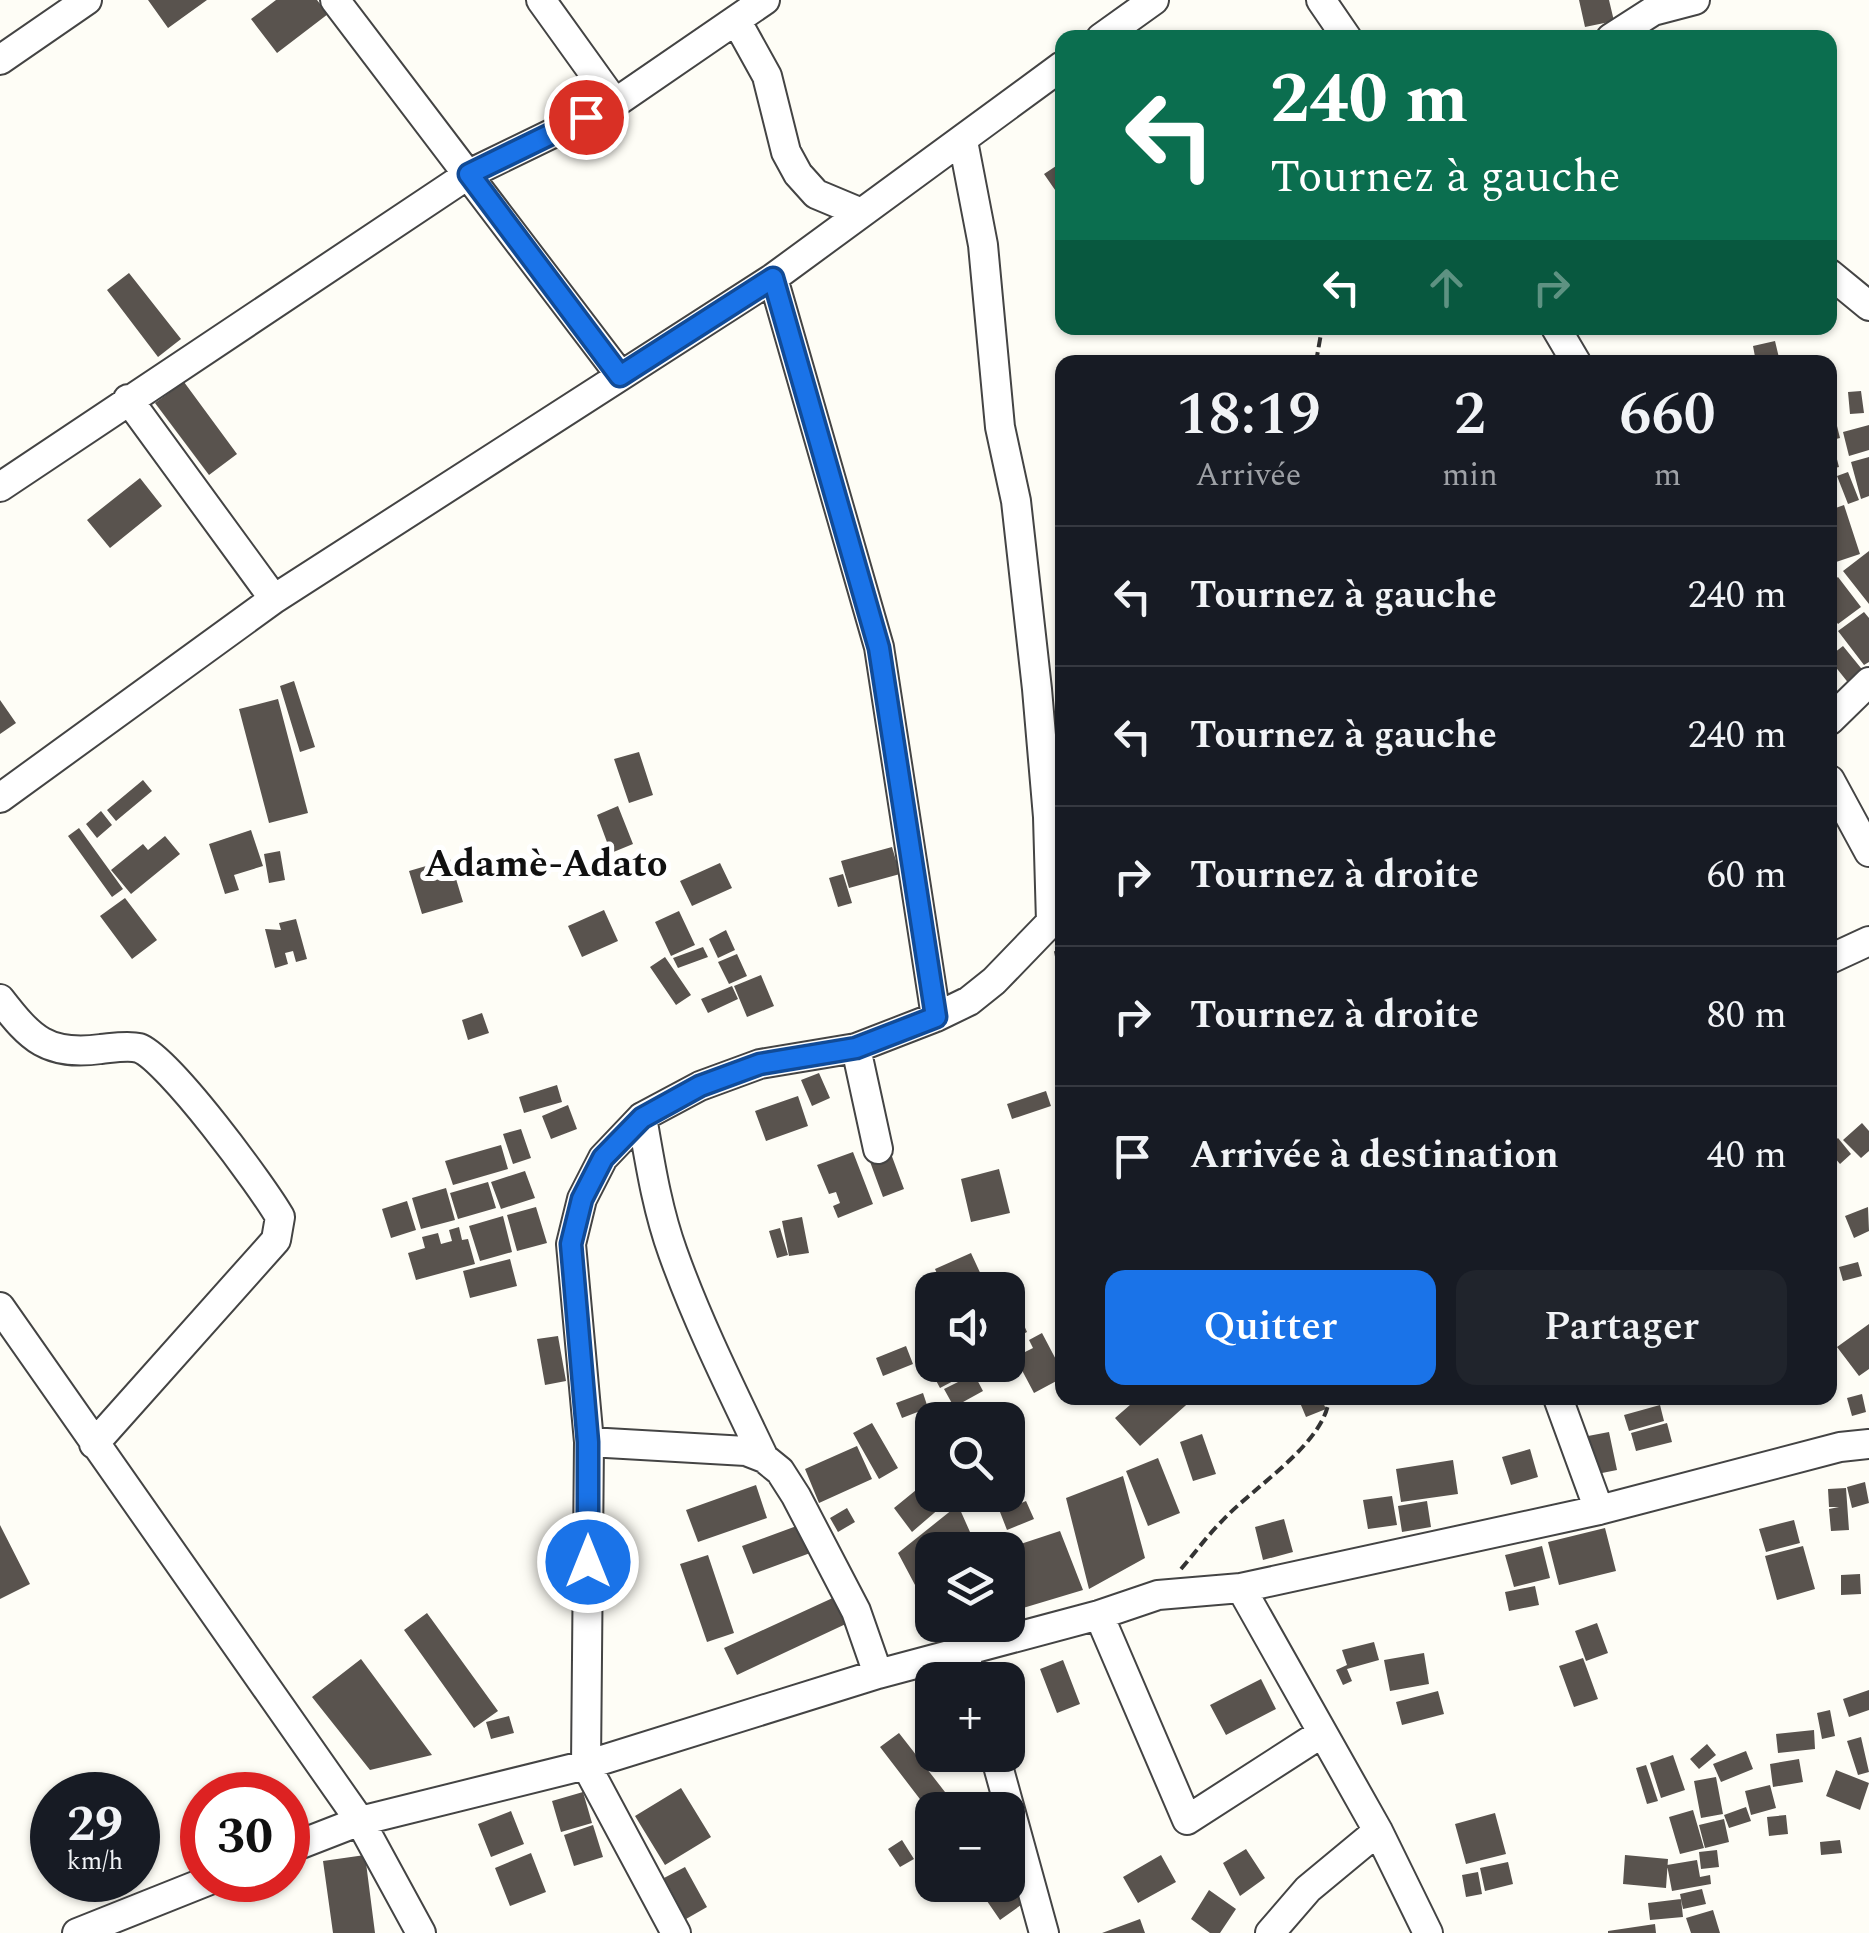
<!DOCTYPE html>
<html lang="fr">
<head>
<meta charset="utf-8">
<style>
  :root { --surface:#171b24; --page:#20242c; --text:#f1f3f6; --muted:#9ea1a6; --line:#363941; --accent:#1a73e8 }
  body { margin:0; font-family:Spectral,serif; background:var(--page); color:var(--text); height:100vh; display:flex; flex-direction:column; font-size:38px; white-space:nowrap }
  * { box-sizing:border-box; margin:0 }
  p { font-size:32px; color:var(--muted) }
  .icon { flex:none; width:55px; height:55px; fill:none; stroke:currentColor; stroke-width:2; stroke-linecap:round; stroke-linejoin:round }
  .map { position:relative; flex:1; overflow:hidden }
  .side { position:absolute; left:1055px; top:355px; width:782px; height:1050px; display:flex; flex-direction:column; background:var(--surface); border-radius:20px; box-shadow:0 2px 8px #0004 }
  .side>* { flex:none }
  .top-card { position:absolute; left:1055px; top:30px; width:782px; height:305px; border-radius:20px; box-shadow:0 2px 8px #0004; background:#0b6e4f; color:#fff; overflow:hidden }
  .fabs { position:absolute; left:915px; top:1272px; display:grid; gap:20px }
  .fabs a { display:grid; place-items:center; width:110px; height:110px; border-radius:20px; background:var(--surface); box-shadow:0 2px 8px #0004; font-size:50px }
  .speed { position:absolute; left:30px; top:1772px; display:flex; gap:20px; font-size:50px; font-weight:700; text-align:center }
  .speed>* { display:grid; place-content:center; width:130px; height:130px; border-radius:50%; background:var(--surface); box-shadow:0 2px 8px #0004; line-height:1 }
  .speed small { font-size:25px; font-weight:400 }
  .speed .limit { border:15px solid #d22; background:#fff; color:#111 }
  .pin { position:absolute; display:grid; place-items:center; width:85px; height:85px; color:#fff; margin:-42px; border:5px solid #fff; border-radius:50%; box-shadow:0 2px 10px #0007 }
  .me { position:absolute; width:110px; margin:-55px; rotate:0deg; stroke-linejoin:round; filter:drop-shadow(0 0 8px #0008) }
  .turn { display:flex; align-items:center; gap:35px; height:210px; padding:0 50px; font-size:45px }
  .turn .icon { width:130px; height:130px; stroke-width:2.5 }
  .turn b { display:block; font-size:70px; line-height:85px }
  .lanes { display:flex; align-items:center; height:95px; padding:0 50px; background:#0003; justify-content:center; gap:50px; direction:ltr }
  .lanes .off { opacity:.35 }
  .eta { display:flex; justify-content:space-evenly; align-items:center; height:170px; text-align:center }
  .eta b { font-size:60px; font-weight:600; line-height:70px }
  .primary-button { display:flex; gap:20px; margin-top:auto; padding:20px 50px }
  .primary-button a { flex:1; height:115px; border-radius:20px; background:var(--accent); color:#fff; font-size:40px; font-weight:600; line-height:115px; text-align:center }
  .primary-button a+a { background:var(--page); color:var(--text) }
  ul { padding:0; list-style:none }
  li { display:flex; align-items:center; gap:30px; height:140px; padding:0 50px; border-top:2px solid var(--line) }
  li div { flex:1 }
  li b { display:block; font-size:38px }
  li em { font-style:normal }
  .map>svg:first-child { display:block }
  .building { fill:#59534e }
  .lines { fill:none; stroke-linecap:round; stroke-linejoin:round }
  .minor-casing { stroke:#444; stroke-width:32 }
  .path { stroke:#333; stroke-width:4; stroke-dasharray:10 5; stroke-linecap:butt }
  .minor { stroke:#fff; stroke-width:28 }
  .route-casing { stroke:#114b97; stroke-width:25 }
  .route { stroke:#1a73e8; stroke-width:18 }
  .labels { text-anchor:middle; stroke-width:10; stroke-linejoin:round; paint-order:stroke }
  .neighbourhood-label { font-size:38px; font-weight:bold; fill:#111; stroke:#fff }
</style>
</head>
<body>
<div class="map">
<svg width="1869" height="1933" viewBox="0 0 1869 1933">
  <rect width="100%" height="100%" fill="#fefdf6"/>
  <!-- building -->
  <path class="building" d="M148 0H207L168 28Z
    M276 0H317L328 14 277 53 251 19Z
    M1579 0H1609L1614 21 1585 27Z
    M1062 162V200L1044 174Z
    M129 273 181 339 158 357 107 290Z
    M1775 341 1780 362H1756L1753 346Z
    M184 382 237 454 209 475 155 403Z
    M1861 391 1864 413 1850 414 1848 392Z
    M1836 422 1840 438 1832 440 1839 467 1830 469V424Z
    M1869 425V450L1849 456 1843 432Z
    M1869 457V496L1861 499 1851 462Z
    M1848 472 1859 500 1848 504 1837 476Z
    M140 478 162 506 110 548 87 520Z
    M1844 505 1860 554 1830 564V510Z
    M1869 551V604L1843 571Z
    M1838 577 1861 607 1838 624 1830 614V583Z
    M1864 612 1869 618V662L1864 665 1838 631Z
    M1843 646 1865 673 1850 685 1830 660V656Z
    M294 681 315 747 300 752 280 686Z
    M278 699 308 813 269 823 239 709Z
    M0 700 16 723 0 734Z
    M639 752 653 795 629 803 614 759Z
    M143 780 152 791 116 821 107 810Z
    M618 806 633 844 611 853 597 815Z
    M101 811 112 825 97 838 86 824Z
    M79 828 123 889 112 897 68 836Z
    M251 830 263 866 234 875 239 890 225 894 209 844Z
    M165 836 180 854 131 894 111 870 143 844 148 850Z
    M892 847 900 874 849 888 841 861Z
    M280 851 285 880 269 883 264 854Z
    M450 859 463 902 422 914 409 871Z
    M720 863 732 888 692 906 680 881Z
    M843 874 852 903 838 907 829 878Z
    M125 898 157 940 132 959 100 916Z
    M604 910 618 941 582 957 568 926Z
    M679 911 695 945 671 956 655 922Z
    M296 919 307 959 296 962 293 951 285 953 288 964 275 968 265 929 281 930 279 923Z
    M726 930 735 950 718 958 709 939Z
    M703 947 708 957 678 968 673 958Z
    M737 954 747 976 729 984 718 962Z
    M665 957 691 995 676 1005 650 967Z
    M761 975 774 1006 747 1017 734 986Z
    M732 986 738 999 708 1013 701 999Z
    M482 1013 489 1033 468 1040 462 1020Z
    M819 1073 830 1098 812 1106 801 1080Z
    M557 1085 562 1102 524 1113 519 1097Z
    M1046 1091 1051 1106 1012 1119 1007 1104Z
    M798 1096 808 1126 766 1141 755 1111Z
    M568 1105 577 1129 551 1139 542 1116Z
    M1862 1123 1869 1131V1151L1861 1158 1843 1140Z
    M521 1129 531 1158 513 1164 503 1134Z
    M1838 1138 1851 1154 1840 1164 1830 1152V1145Z
    M501 1145 508 1169 453 1185 445 1161Z
    M890 1151 904 1189 883 1197 869 1159Z
    M853 1152 873 1204 838 1218 833 1206 840 1203 836 1192 829 1194 817 1165Z
    M999 1169 1010 1213 971 1222 961 1179Z
    M525 1171 535 1198 501 1209 491 1182Z
    M488 1182 496 1208 458 1219 450 1193Z
    M446 1188 455 1220 421 1229 412 1198Z
    M407 1201 416 1230 391 1238 382 1209Z
    M536 1207 547 1243 517 1251 507 1215Z
    M1868 1207 1869 1231 1854 1238 1845 1216Z
    M503 1216 512 1252 480 1261 469 1226Z
    M802 1217 809 1253 789 1256 782 1221Z
    M459 1227 462 1240 468 1239 475 1264 416 1280 408 1253 425 1248 422 1237 438 1233 441 1244 452 1241 449 1230Z
    M780 1228 788 1255 777 1258 769 1231Z
    M971 1253 983 1279 958 1290H944L935 1269Z
    M510 1259 517 1286 470 1298 463 1271Z
    M1858 1262 1862 1276 1843 1281 1839 1267Z
    M1015 1305 1027 1332 1008 1342V1309Z
    M932 1311V1337L924 1340 916 1317Z
    M1869 1324V1369L1859 1376 1837 1347Z
    M1042 1333 1062 1371V1378L1034 1393 1015 1357 1033 1348 1029 1340Z
    M558 1336 566 1381 545 1385 537 1339Z
    M906 1346 913 1364 883 1376 876 1358Z
    M947 1365H974L976 1369 940 1388 932 1373Z
    M974 1374 983 1391 954 1407 944 1389Z
    M923 1393 928 1408 902 1418 896 1403Z
    M1862 1394 1866 1412 1852 1416 1847 1398Z
    M1138 1398H1194L1140 1446 1115 1418Z
    M1298 1398H1321L1326 1409 1306 1417Z
    M1660 1405 1664 1421 1629 1431 1624 1415Z
    M872 1423 898 1468 879 1479 853 1433Z
    M1667 1423 1672 1442 1636 1451 1631 1433Z
    M1609 1432 1617 1470 1597 1474 1588 1436Z
    M1202 1434 1216 1474 1193 1481 1180 1442Z
    M857 1446 872 1479 819 1503 805 1469Z
    M1530 1449 1538 1477 1511 1485 1502 1457Z
    M1158 1458 1180 1513 1148 1526 1126 1471Z
    M1453 1460 1458 1494 1401 1502 1396 1469Z
    M1123 1476 1145 1558 1089 1589 1066 1498Z
    M932 1477V1495H955L912 1532 894 1508Z
    M1865 1482 1869 1503 1852 1508 1847 1487Z
    M756 1485 767 1518 698 1542 686 1510Z
    M1846 1488 1849 1530 1831 1531 1829 1509 1839 1507H1829L1828 1489Z
    M1392 1496 1397 1525 1368 1529 1363 1500Z
    M1026 1501 1034 1519 1007 1530 1000 1512Z
    M1427 1501 1431 1527 1402 1532 1398 1506Z
    M958 1505 978 1550H932V1559L926 1562 932 1576V1595L923 1600 898 1553Z
    M847 1508 855 1522 838 1532 830 1518Z
    M1284 1519 1293 1552 1263 1560 1255 1527Z
    M1794 1520 1800 1543 1766 1552 1759 1529Z
    M802 1524 813 1552 753 1574 742 1546Z
    M0 1525 30 1584 0 1599Z
    M1605 1528 1616 1571 1559 1585 1548 1542Z
    M1060 1531 1083 1590 1023 1608 1008 1548Z
    M1542 1546 1550 1578 1514 1587 1505 1555Z
    M1803 1546 1815 1589 1777 1600 1765 1556Z
    M708 1555 734 1633 707 1642 680 1564Z
    M1860 1574 1861 1594 1841 1595V1575Z
    M1535 1586 1539 1605 1509 1611 1505 1592Z
    M837 1596 850 1622 737 1675 724 1648Z
    M427 1613 498 1711 474 1728 404 1630Z
    M1597 1623 1608 1653 1586 1661 1575 1631Z
    M1374 1642 1379 1660 1347 1669 1352 1681 1343 1685 1336 1670 1347 1665 1342 1650Z
    M1424 1653 1429 1684 1390 1691 1384 1660Z
    M1583 1658 1598 1699 1574 1707 1559 1666Z
    M361 1659 432 1755 370 1770 312 1697Z
    M1063 1660 1080 1704 1057 1713 1040 1669Z
    M1261 1679 1276 1709 1226 1735 1210 1705Z
    M1869 1690V1710L1849 1717 1843 1699Z
    M1438 1691 1444 1714 1402 1725 1396 1702Z
    M1830 1710 1835 1736 1822 1739 1817 1713Z
    M509 1716 514 1733 491 1739 486 1722Z
    M1814 1730 1815 1749 1778 1753 1776 1734Z
    M899 1733 945 1792 926 1807 880 1747Z
    M1861 1737 1869 1772 1858 1775 1847 1741Z
    M1707 1744 1716 1755 1699 1769 1690 1759Z
    M1746 1751 1753 1769 1721 1782 1713 1764Z
    M1673 1755 1685 1790 1661 1798 1650 1763Z
    M1799 1759 1803 1782 1773 1787 1770 1764Z
    M1646 1765 1658 1801 1647 1804 1636 1768Z
    M1836 1770 1869 1783 1860 1810 1826 1796Z
    M1716 1777 1723 1814 1701 1818 1694 1781Z
    M1770 1785 1776 1808 1751 1815 1745 1791Z
    M681 1788 711 1837 665 1865 635 1816Z
    M583 1792 592 1823 561 1832 552 1801Z
    M1746 1807 1751 1821 1729 1828 1724 1815Z
    M1693 1810 1704 1848 1680 1854 1669 1817Z
    M511 1811 524 1844 491 1857 478 1824Z
    M1495 1813 1506 1854 1466 1864 1455 1824Z
    M1786 1815 1788 1834 1769 1836 1767 1817Z
    M1724 1819 1729 1842 1705 1848 1699 1825Z
    M593 1825 603 1857 574 1866 564 1835Z
    M902 1840 914 1859 900 1867 888 1849Z
    M1840 1840 1842 1853 1821 1855 1820 1842Z
    M1246 1849 1265 1878 1240 1896 1223 1863Z
    M1717 1850 1719 1867 1701 1869 1699 1852Z
    M531 1853 546 1892 510 1906 495 1868Z
    M365 1855 375 1933H333L323 1861Z
    M1161 1855 1176 1882 1138 1903 1123 1877Z
    M1625 1855 1668 1859 1666 1888 1623 1884Z
    M1697 1860 1700 1877 1710 1875 1711 1884 1672 1891 1667 1865Z
    M1508 1862 1513 1884 1485 1891 1480 1868Z
    M685 1867 707 1907 686 1919 664 1878Z
    M1008 1871 1028 1900 1000 1920 976 1885H1008Z
    M1478 1872 1482 1894 1466 1897 1462 1875Z
    M1702 1889 1706 1904 1683 1909 1680 1894Z
    M1209 1890 1236 1909 1220 1933H1210L1191 1919Z
    M1681 1899 1683 1917 1650 1920 1648 1903Z
    M1713 1910 1720 1933H1691L1686 1918Z
    M1140 1919 1145 1933H1102Z
    M1655 1924 1656 1933H1608V1931Z"/>
  <g class="lines">
    <!-- minor casing -->
    <g class="minor-casing">
      <path id="minor" d="M335 0 620 375
        M541 0 615 103 765 0
        M1321 0 1347 38
        M736 20 767 76 786 152 798 174 816 194 859 212
        M1101 38 1154 0
        M1611 38 1653 11 1695 0
        M0 60 87 0
        M1830 274 1869 306
        M773 278 879 647 936 1017
        M1556 328 1576 362
        M128 399 274 599
        M0 487 469 174 615 103
        M1830 720 1869 682
        M1830 780 1869 852
        M0 798 274 599 773 278 1062 66
        M1830 959 1869 941
        M0 999C31 1039 47 1056 101 1049 112 1048 128 1045 139 1048 168 1058 263 1187 280 1217L276 1240 94 1444
        M856 1048 878 1149
        M642 1117C650 1163 657 1209 673 1253 698 1323 732 1391 764 1458
        M0 1307 360 1821 421 1933
        M1558 1398 1599 1510
        M589 1442 746 1451 764 1458 780 1471 796 1496 856 1611 878 1674
        M1241 1588 1378 1831 1428 1933
        M1099 1615 1187 1820 1322 1733
        M963 1650 972 1680
        M995 1755 1044 1933
        M288 1849 360 1821 586 1765 878 1674 1099 1615 1158 1595 1241 1588 1599 1510 1840 1447 1869 1444
        M77 1933 210 1880
        M676 1933 586 1765 589 1442 571 1244 582 1199 603 1158 642 1117 700 1086 760 1064 856 1048 936 1017 969 1001 994 981 1051 922 1048 817 1037 689 1016 501 1000 427 983 245 963 141
        M1270 1933 1308 1889 1378 1831"/>
    </g>
    <!-- path -->
    <path class="path" d="M1316 362 1322 328
      M1056 951 1062 984
      M1181 1569C1195 1553 1207 1536 1222 1521 1252 1488 1326 1443 1329 1398"/>
    <!-- minor -->
    <use href="#minor" class="minor"/>
  </g>
  <g class="lines">
    <!-- route casing -->
    <g class="route-casing">
      <path id="route" d="M586 117 469 174 620 376 773 278 879 648 936 1017 856 1048 760 1064 700 1086 642 1118 603 1158 582 1199 571 1244 588 1442V1562"/>
    </g>
    <!-- route -->
    <use href="#route" class="route"/>
  </g>
  <g class="labels">
    <!-- neighbourhood labels -->
    <g class="neighbourhood-label">
      <text x="546" y="876">Adamè-Adato</text>
    </g>
  </g>
</svg>
<div class="fabs">
<a><svg class="icon" aria-label="sound" viewBox="0 0 24 24"><path d="M4 9h4l5-4v14l-5-4H4zM17 9q2 3 0 6"/></svg></a>
<a><svg class="icon" aria-label="search" viewBox="0 0 24 24"><circle cx="10" cy="10" r="6"/><path d="M15 15l6 6"/></svg></a>
<a><svg class="icon" aria-label="layers" viewBox="0 0 24 24"><path d="M12 4l9 5-9 5-9-5zM3 14l9 5 9-5"/></svg></a>
<a>+</a>
<a>−</a>
</div>
<div class="speed"><div>29<small>km/h</small></div><div class="limit">30</div></div>
<div class="pin" style="left:586px;top:117px;background:#d93025"><svg class="icon" aria-label="arrive" viewBox="0 0 24 24"><path d="M6 21V4h12l-3 4 3 4H6"/></svg></div>
<svg class="me" style="left:588px;top:1562px" viewBox="-20 -20 40 40"><circle r="17" fill="#1a73e8" stroke="#fff" stroke-width="3"/><path d="M0-11L8 9 0 5-8 9z" fill="#fff"/></svg>
<div class="top-card">
<div class="turn"><svg class="icon" aria-label="left" viewBox="0 0 24 24"><path d="M17 20v-9H6M10 6l-5 5 5 5"/></svg><div><b>240 m</b>Tournez à gauche</div></div>
<div class="lanes"><svg class="icon" aria-label="left" viewBox="0 0 24 24"><path d="M17 20v-9H6M10 6l-5 5 5 5"/></svg><svg class="icon off" aria-label="ahead" viewBox="0 0 24 24"><path d="M12 20V5M6 11l6-6 6 6"/></svg><svg class="icon off" aria-label="right" viewBox="0 0 24 24"><path d="M7 20v-9h11M14 6l5 5-5 5"/></svg></div>
</div>
<section class="side">
<div class="eta">
<div><b>18:19</b><p>Arrivée</p></div>
<div><b>2</b><p>min</p></div>
<div><b>660</b><p>m</p></div>
</div>
<ul>
<li><svg class="icon" aria-label="left" viewBox="0 0 24 24"><path d="M17 20v-9H6M10 6l-5 5 5 5"/></svg><div><b>Tournez à gauche</b></div><em>240 m</em></li>
<li><svg class="icon" aria-label="left" viewBox="0 0 24 24"><path d="M17 20v-9H6M10 6l-5 5 5 5"/></svg><div><b>Tournez à gauche</b></div><em>240 m</em></li>
<li><svg class="icon" aria-label="right" viewBox="0 0 24 24"><path d="M7 20v-9h11M14 6l5 5-5 5"/></svg><div><b>Tournez à droite</b></div><em>60 m</em></li>
<li><svg class="icon" aria-label="right" viewBox="0 0 24 24"><path d="M7 20v-9h11M14 6l5 5-5 5"/></svg><div><b>Tournez à droite</b></div><em>80 m</em></li>
<li><svg class="icon" aria-label="arrive" viewBox="0 0 24 24"><path d="M6 21V4h12l-3 4 3 4H6"/></svg><div><b>Arrivée à destination</b></div><em>40 m</em></li>
</ul>
<div class="primary-button"><a>Quitter</a><a>Partager</a></div>
</section>
</div>
</body>
</html>
